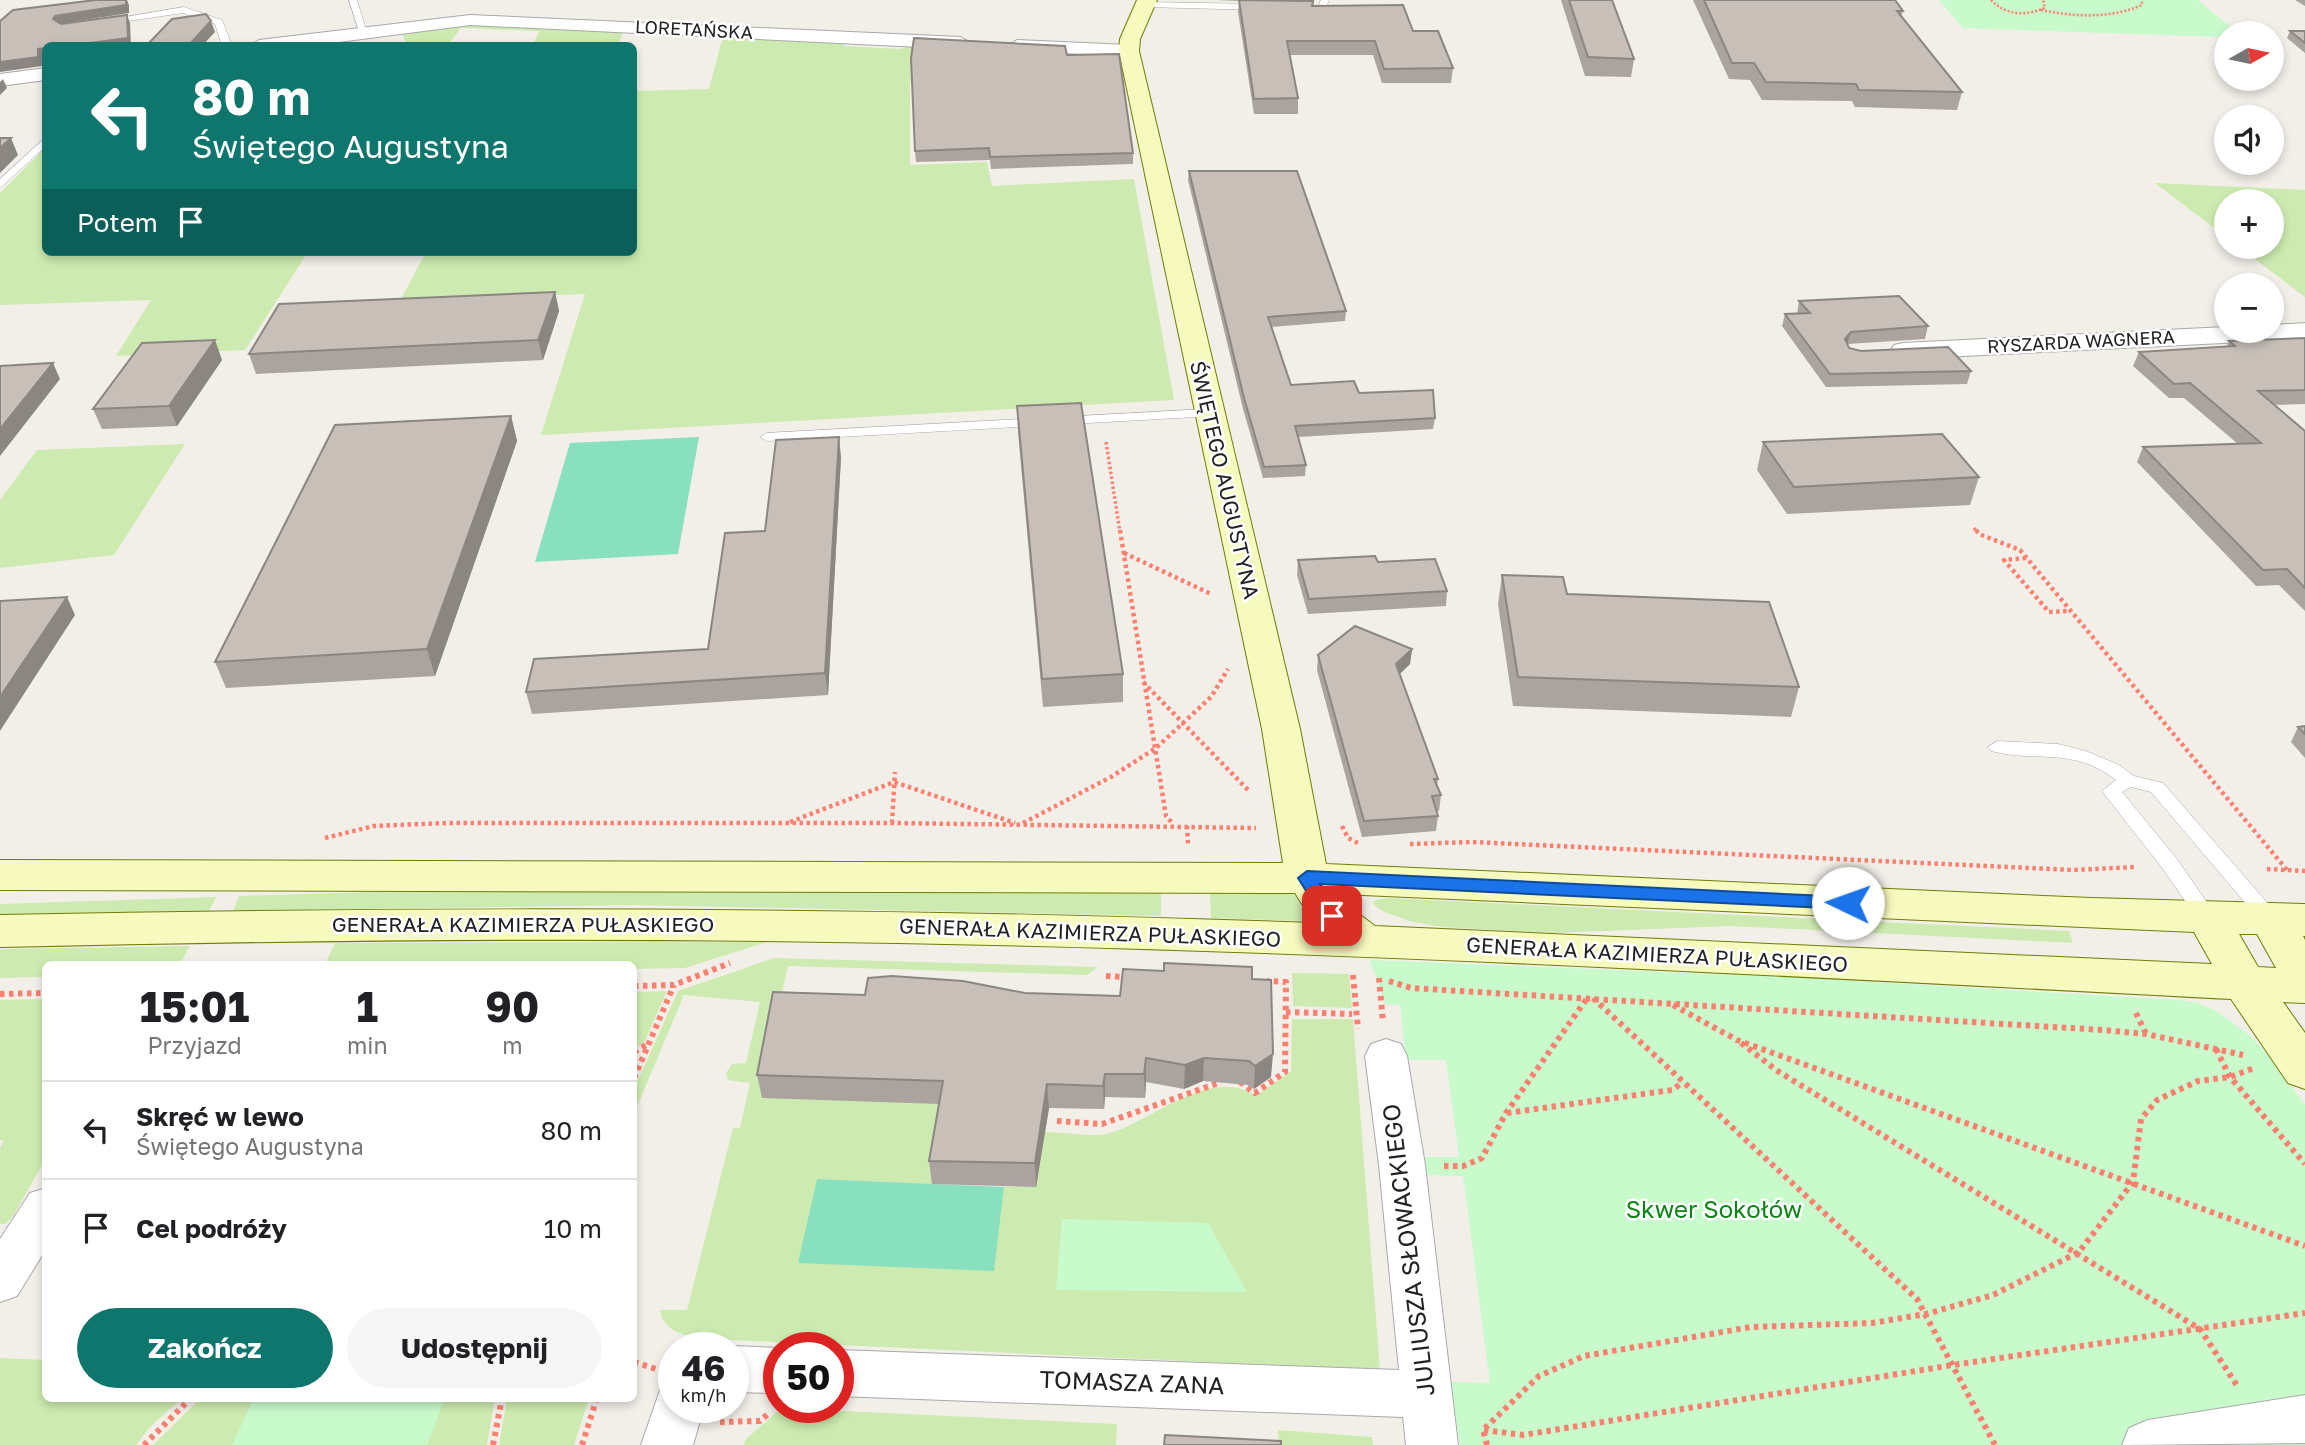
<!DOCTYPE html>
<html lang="pl">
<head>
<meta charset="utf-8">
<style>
  :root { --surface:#fff; --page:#f6f6f6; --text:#202124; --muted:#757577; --line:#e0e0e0; --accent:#0f766e }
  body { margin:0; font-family:"Golos Text",sans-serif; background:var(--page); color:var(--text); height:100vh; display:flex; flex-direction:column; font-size:26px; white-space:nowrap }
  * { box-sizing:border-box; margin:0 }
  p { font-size:23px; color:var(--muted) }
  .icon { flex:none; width:38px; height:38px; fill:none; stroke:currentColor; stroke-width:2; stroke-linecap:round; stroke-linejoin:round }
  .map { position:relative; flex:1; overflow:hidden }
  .panel { position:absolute; left:42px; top:961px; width:595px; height:441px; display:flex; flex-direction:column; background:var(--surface); border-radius:10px; box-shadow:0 4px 10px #0003 }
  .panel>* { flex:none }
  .guide { position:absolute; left:42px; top:42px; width:595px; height:214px; border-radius:10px; box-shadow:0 4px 10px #0003; background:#0f766e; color:#fff; overflow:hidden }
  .needle { width:46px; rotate:81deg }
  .controls { position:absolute; left:2214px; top:21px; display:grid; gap:14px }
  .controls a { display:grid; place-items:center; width:70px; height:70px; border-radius:50%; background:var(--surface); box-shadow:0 4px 10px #0003; font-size:35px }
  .speed { position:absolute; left:658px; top:1332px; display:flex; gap:14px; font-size:35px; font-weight:700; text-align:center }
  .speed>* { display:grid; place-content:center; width:91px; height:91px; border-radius:50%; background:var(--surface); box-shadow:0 4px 10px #0003; line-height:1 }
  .speed small { font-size:18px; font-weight:400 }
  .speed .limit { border:10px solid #d22; background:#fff; color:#111 }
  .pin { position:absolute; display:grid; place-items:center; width:60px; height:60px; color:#fff; margin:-30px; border-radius:14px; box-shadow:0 4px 10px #0006 }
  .me { position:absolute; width:77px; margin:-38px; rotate:273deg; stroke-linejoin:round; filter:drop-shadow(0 0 5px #0008) }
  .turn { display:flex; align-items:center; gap:24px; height:147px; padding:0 35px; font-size:32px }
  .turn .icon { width:91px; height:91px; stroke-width:2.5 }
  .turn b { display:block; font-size:49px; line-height:60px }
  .then { display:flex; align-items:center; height:66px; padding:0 35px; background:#0003; gap:14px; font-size:26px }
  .eta { display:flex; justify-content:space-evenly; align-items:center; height:119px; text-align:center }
  .eta b { font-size:42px; font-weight:700; line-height:49px }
  .primary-button { display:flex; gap:14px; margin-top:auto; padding:14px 35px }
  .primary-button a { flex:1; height:80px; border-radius:42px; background:var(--accent); color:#fff; font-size:28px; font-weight:700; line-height:80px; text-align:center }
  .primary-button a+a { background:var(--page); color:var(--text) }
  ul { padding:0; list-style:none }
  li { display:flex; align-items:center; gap:21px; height:98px; padding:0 35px; border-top:2px solid var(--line) }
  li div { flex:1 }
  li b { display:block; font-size:26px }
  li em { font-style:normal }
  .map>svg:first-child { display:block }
  .grass { fill:#cdebb0 }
  .park { fill:#c8facc }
  .pitch { fill:#88e0be }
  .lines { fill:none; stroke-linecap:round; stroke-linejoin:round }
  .lane-casing { stroke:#a9a9a9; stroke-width:1 }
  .street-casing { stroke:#a9a9a9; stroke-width:2 }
  .secondary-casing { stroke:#707d05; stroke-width:2 }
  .path-far3 { stroke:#fa8072; stroke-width:2.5; stroke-dasharray:2 2; stroke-linecap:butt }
  .path-far2 { stroke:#fa8072; stroke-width:3.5; stroke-dasharray:2.5 2.5; stroke-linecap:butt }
  .path-far1 { stroke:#fa8072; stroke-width:4.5; stroke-dasharray:3.5 3.5; stroke-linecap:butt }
  .path { stroke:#fa8072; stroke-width:6; stroke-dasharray:4.5 4.5; stroke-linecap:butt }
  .lane { fill:#fff; fill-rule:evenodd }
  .street { fill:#fff; fill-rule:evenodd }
  .secondary { fill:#f7fabf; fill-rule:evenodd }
  .wall { fill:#aba49e }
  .shaded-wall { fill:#8b8681 }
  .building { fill:#c7bfb8; stroke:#8b8681; stroke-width:2 }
  .route { fill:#1a73e8; stroke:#114b97; stroke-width:2 }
  .labels { text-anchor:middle; stroke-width:5; stroke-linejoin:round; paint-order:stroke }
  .far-street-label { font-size:18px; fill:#222; stroke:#fff }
  .street-label { font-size:21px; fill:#222; stroke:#fff }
  .near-park-label { font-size:24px; fill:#0c8416; stroke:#fff }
  .near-street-label { font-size:24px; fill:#222; stroke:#fff }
</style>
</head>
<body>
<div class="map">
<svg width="2305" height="1445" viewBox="0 0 2305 1445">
  <rect width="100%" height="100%" fill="#f2efe9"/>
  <!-- grass -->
  <path class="grass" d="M453 23 623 32 618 45 533 46 539 31 461 28 448 45 407 46 401 30Z
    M723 36 845 43 843 46 899 49 913 46 910 87V165L987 162 992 186 1134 179 1174 400 541 435 585 294 400 301 426 252H634V91L709 89Z
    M45 148 46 252H308L245 350 116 356 151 300 0 305V193Z
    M2155 183 2305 190V297L2239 247H2272V201H2226V237Z
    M185 444 114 555 0 568V500L37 450Z
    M441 890H1161V916L637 905 233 911 239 896Z
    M1210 890 1292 893C1300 900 1305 910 1301 921L1211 918Z
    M216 897 209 911 0 914V904Z
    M1388 898 2069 931 2073 943 1731 926 1552 933 1443 927 1413 922 1384 912 1373 904 1375 900Z
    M767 942 685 968 634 969V964H325L335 943Z
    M190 946 180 964H46L45 977 0 978V949Z
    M774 958 1098 967 1087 975 788 966 777 1015 946 1104 932 1184 818 1179 993 1271 1004 1187 1036 1186 1045 1132C1062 1132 1095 1138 1110 1133 1153 1120 1212 1065 1256 1096L1291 1071 1292 1019H1353L1380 1370 710 1339C688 1336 665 1335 660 1310H687L733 1128H740L750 1083 728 1080 726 1073 732 1064 746 1063 760 1002 684 995 634 1114V1089L678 991Z
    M1292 973 1349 974 1352 1008 1293 1006Z
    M667 991 644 1043 634 1049V992Z
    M46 999 45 1160 13 1216 5 1224H0V1148L4 1141 0 1140V1000Z
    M0 1358 45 1360 46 1398H182L149 1428 136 1445H0Z
    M201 1398H495L487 1445H153Z
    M507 1398H589L574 1445H499Z
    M781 1408 1117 1424 1116 1445H744L745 1440Z
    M1278 1430 1372 1437 1373 1445H1279Z"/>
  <!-- park -->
  <path class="park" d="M1939 0H2198L2234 30 2218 37 1963 28Z
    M1370 960 1787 977 2179 1000 2198 1003 2218 1012 2249 1035 2264 1050 2305 1105V1445H1460L1448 1382 1490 1383 1463 1176 1426 1175 1423 1157H1459L1446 1060H1406L1400 1005 1385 1004Z
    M1062 1219 1208 1223 1247 1292 1056 1290Z
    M254 1398H445L427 1445H232Z"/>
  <!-- pitch -->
  <path class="pitch" d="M699 437 678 554 535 562 570 443Z
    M817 1179 1004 1187 994 1271 798 1263Z"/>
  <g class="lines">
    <!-- lane casing -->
    <g class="lane-casing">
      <path id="lane" d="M349 0H357L367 33 359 31Z
        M1321 0H1329L1325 10 1303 12 1299 9 1318 6Z
        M1142 2 1261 4 1265 7 1261 10 1145 7 1142 6Z
        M184 7 222 20 232 46H222L215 24 183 13 107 24 102 21Z
        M46 137V146L0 188V179Z
        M1208 409 1215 413 1213 416 767 441 760 437 767 433Z
        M1997 741 2058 744 2086 751 2119 765 2134 776 2163 783 2278 915 2281 920 2278 925H2264L2151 792 2131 787 2122 792 2177 859 2215 914 2218 919 2215 924H2201L2163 869 2105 795 2102 791 2116 780C2073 746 2036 763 1991 751L1988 747Z"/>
    </g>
    <!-- street casing -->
    <g class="street-casing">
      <path id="street" d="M470 15 961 37 970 43 961 49 470 25 308 46H250L259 40Z
        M1017 40 1129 45 1138 51 1129 57 1010 50 1008 46Z
        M46 68V80L0 86V74Z
        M2305 323V339L1903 359 1894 357 1890 351 1894 345 1903 343 2226 327V331H2272V325Z
        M1386 1039 1401 1044 1407 1056 1425 1165 1458 1445H1406L1403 1417 838 1396V1350L1399 1370 1379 1165 1365 1056 1371 1044Z
        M46 1188V1249L17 1296 0 1302V1239L30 1193Z
        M733 1346 780 1348 779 1393 733 1392V1348H729Z
        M674 1385V1407H704L693 1445H641L660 1390Z
        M2305 1395V1443L2122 1445 2129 1428 2148 1420Z"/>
    </g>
    <!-- secondary casing -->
    <g class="secondary-casing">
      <path id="secondary" d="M1137 0H1157L1140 39 1139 51 1300 729 1326 864 2091 898 2305 904V936H2303L2305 940V1003L2283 1002 2305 1033V1089L2288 1083 2231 999C1787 976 1343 951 898 943 598 937 299 940 0 947V915C438 906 876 907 1314 923L1295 893 0 890V860L1283 863 1262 729 1119 51 1120 39ZM1340 894 2194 932 2212 964 1375 926 1347 905ZM2239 934H2257L2276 968 2258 967Z"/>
    </g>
    <!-- path-far3 -->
    <path class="path-far3" d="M1991 0C2007 16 2025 16 2045 8L2043 0
      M2041 10C2076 17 2109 19 2142 5V0"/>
    <!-- path-far2 -->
    <path class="path-far2" d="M1106 442 1120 532
      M1974 528 1977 532"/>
    <!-- path-far1 -->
    <path class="path-far1" d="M1120 530 1166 816 1173 824
      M1976 530 1979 534 2020 550 2287 870
      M1124 553 1211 594
      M2026 558 2004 560 2049 612 2069 611
      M1143 682 1249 791
      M790 822 894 782 1015 823
      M892 823 895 772
      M1023 823 1111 777 1156 748 1211 697 1228 669
      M1187 826 1188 844
      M1342 826 1348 838 1360 844
      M325 838 374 826 446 823H892L1256 828
      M1410 844 1472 842 2073 870 2136 867
      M2267 869 2305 871"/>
    <!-- path -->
    <path class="path" d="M1353 975 1358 1029
      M1106 976 1126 977
      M1379 978 1383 1022
      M1389 981 1411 988 2103 1030 2146 1034 2243 1055
      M634 986 674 985 730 963
      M0 994 46 993
      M1593 998 1917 1299 1995 1445
      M1673 1005 1737 1040 2305 1246
      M1286 1012 1352 1014
      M2136 1013 2146 1034
      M1741 1043 1776 1070 2200 1329 2238 1387
      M2216 1049 2230 1077 2305 1164
      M634 1052 648 1044
      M634 1078 674 985
      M1240 1082 1255 1093 1285 1072 1286 982 1267 981
      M1507 1113 1672 1090 1682 1083
      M1057 1121 1102 1124 1221 1082
      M1444 1166H1463L1482 1158 1506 1113 1588 997
      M634 1362 656 1369
      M720 1422 760 1421 768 1414
      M1484 1430 1523 1435 1953 1365 2305 1313
      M144 1445 191 1398
      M493 1445 502 1398
      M582 1445 597 1398
      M1487 1445 1483 1430 1539 1376 1584 1356 1751 1327 1872 1323 1926 1314 1993 1295 2079 1252 2133 1182 2141 1119 2157 1100 2198 1081 2230 1077 2254 1068"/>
    <!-- lane -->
    <use href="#lane" class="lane"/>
    <!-- street -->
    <use href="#street" class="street"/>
    <!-- secondary -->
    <use href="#secondary" class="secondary"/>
  </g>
  <!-- wall -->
  <path class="wall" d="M1216 0H1314L1313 6 1413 31 1453 68 1451 83H1382L1373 55H1290L1298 98V114H1254L1238 12 1239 1Z
    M1561 0H1612L1634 59 1631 77 1585 76Z
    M1693 0H1895L1903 11 1901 17 1962 92 1957 110 1855 107 1852 101 1762 100 1750 80 1729 79Z
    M2295 0H2305V6Z
    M2290 31H2305V53L2287 38Z
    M1067 55 1133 153V164L991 169 990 160 916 162 915 151Z
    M1189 171 1346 311 1345 321 1271 327 1291 385 1359 393 1435 418 1433 429 1298 437 1306 465 1305 476 1263 478 1243 409 1188 180Z
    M555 292 559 311 543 360 256 374 249 354Z
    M1799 301 1928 326 1925 339 1848 344 1849 348 1861 351 1971 371 1967 384 1826 387 1782 326 1785 314H1797Z
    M2305 338V404L2274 405 2305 431V611L2279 585 2256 586 2137 462 2143 447 2238 444 2184 398H2169L2133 366 2139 352 2227 346 2229 341Z
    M222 360 177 426 102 429 93 409Z
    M1017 406 1123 674V702L1043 707 1018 432Z
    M511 416 517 441 435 676 226 688 215 662Z
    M1763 442 1979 477 1970 505 1787 514 1757 470Z
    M841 457 828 695 532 714 526 692 708 649 765 531Z
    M1298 560 1447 591 1446 606 1308 614 1297 575Z
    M1502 575 1567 594 1799 687 1791 717 1513 706 1498 604Z
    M1412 649 1410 664 1400 674 1438 779 1437 786 1441 795 1439 811H1436L1438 816 1436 831 1362 837 1317 670 1318 655Z
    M2305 726V758L2291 742 2298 727Z
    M1252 979 1271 1077 1254 1089 1248 1085 1203 1081 1184 1089 1146 1082 1145 1098 1105 1097 1104 1109 1049 1108 1036 1187 932 1184 929 1161 939 1104 762 1098 757 1075 865 995 1025 993 1120 996Z"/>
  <!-- shaded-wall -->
  <path class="shaded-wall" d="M126 0H127L129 5V13L59 24 53 19 55 16Z
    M127 15 130 23 131 46H67Z
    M211 21 215 32 202 46H188Z
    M46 48V58H42V66L0 72V62L38 49Z
    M3 79 7 88 0 95V82Z
    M11 138 18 155 0 173V148Z
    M555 292 559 311 543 360 538 340Z
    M1851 332 1847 344 1845 339Z
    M215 340 222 360 177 426 169 406Z
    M53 363 60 379 0 456V429Z
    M511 416 517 441 435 676 427 649Z
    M839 437 841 457 828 695 825 673Z
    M67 597 75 615 0 731V697Z
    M1412 649 1410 664 1394 679 1396 664Z
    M1273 1054 1271 1077 1254 1089 1255 1066Z
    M1146 1058V1082L1145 1098 1144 1074Z
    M1204 1058 1203 1081 1184 1089 1185 1065Z
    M1105 1074V1097L1104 1109 1103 1086Z
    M1047 1084 1049 1108 1036 1187 1035 1163Z"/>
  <!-- building -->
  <path class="building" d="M96 0H126V5L55 16 53 19 61 24 127 15 128 38 67 46H46V48L38 49V57L0 62V21L13 10Z
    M1239 0 1313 1 1312 6 1403 5 1413 31H1438L1453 68 1384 69 1375 41H1287L1298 98 1254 99Z
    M1569 0H1612L1634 59 1588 57Z
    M1704 0H1895L1903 11H1897L1962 92 1859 90 1856 84 1766 82 1754 63H1732Z
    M206 14 211 21 188 46H146L172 19Z
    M2290 31H2305V43Z
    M914 38 1065 46 1067 55 1119 54 1133 153 990 157 989 148 915 151 911 58Z
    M0 138H11L0 148Z
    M1189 171H1297L1346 311 1268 317 1291 385 1354 381 1359 393 1433 390 1435 418 1295 426 1306 465 1264 467 1244 398Z
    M555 292 538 340 249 354 279 304Z
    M1899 296 1928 326 1851 332 1845 339 1849 348 1861 351 1948 347 1971 371 1830 374 1785 314 1810 313 1799 301Z
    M2305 338V390L2258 391 2305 431V588L2287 569 2263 570 2143 447 2261 443 2190 383 2174 384 2139 352 2235 346 2229 341Z
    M215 340 169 406 93 409 142 343Z
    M53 363 0 429V366Z
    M1081 403 1123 674 1042 679 1017 406Z
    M511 416 427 649 215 662 335 425Z
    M1942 434 1979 477 1794 487 1763 442Z
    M839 437 825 673 526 692 534 659 708 649 725 533 765 531 776 440Z
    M1375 556 1378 562 1435 559 1447 591 1309 599 1298 560Z
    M1502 575 1563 577 1567 594 1769 602 1799 687 1518 677Z
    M67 597 0 697V601Z
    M1355 626 1412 649 1396 664 1438 779H1434L1441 795 1432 796 1438 816 1364 821 1318 655Z
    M2305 726V734L2298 727Z
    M1164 963 1252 967V979L1271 980 1273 1054 1255 1066 1249 1061 1204 1058 1185 1065 1146 1058 1144 1074H1105L1103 1086 1047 1084 1035 1163 929 1161 943 1081 757 1075 773 992 865 995 868 978 892 976 963 981 1025 993 1120 996 1123 969 1164 971Z
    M1165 1435 1281 1441V1445H1164Z"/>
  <!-- route -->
  <path class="route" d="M1307 871 1848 897 1854 899 1857 903 1854 907 1848 909 1320 884 1341 916 1338 921H1325L1298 878Z"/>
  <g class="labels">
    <!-- far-street labels -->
    <g class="far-street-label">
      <text transform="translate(694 30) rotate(3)" y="6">LORETAŃSKA</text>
      <text transform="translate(2081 342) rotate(-3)" y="6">RYSZARDA WAGNERA</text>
    </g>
    <!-- street labels -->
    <g class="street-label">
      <text transform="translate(1224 480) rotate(77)" y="7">ŚWIĘTEGO AUGUSTYNA</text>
      <text x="523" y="932">GENERAŁA KAZIMIERZA PUŁASKIEGO</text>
      <text transform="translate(1090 933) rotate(2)" y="7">GENERAŁA KAZIMIERZA PUŁASKIEGO</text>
      <text transform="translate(1657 955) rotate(3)" y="7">GENERAŁA KAZIMIERZA PUŁASKIEGO</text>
    </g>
    <!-- near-park labels -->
    <g class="near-park-label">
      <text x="1714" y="1218">Skwer Sokołów</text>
    </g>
    <!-- near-street labels -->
    <g class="near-street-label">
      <text transform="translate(1409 1250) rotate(-97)" y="8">JULIUSZA SŁOWACKIEGO</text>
      <text transform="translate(1132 1383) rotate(2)" y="8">TOMASZA ZANA</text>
    </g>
  </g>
</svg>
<div class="controls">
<a><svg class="needle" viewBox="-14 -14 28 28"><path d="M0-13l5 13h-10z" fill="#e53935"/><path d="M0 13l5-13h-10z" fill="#757577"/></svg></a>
<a><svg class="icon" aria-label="sound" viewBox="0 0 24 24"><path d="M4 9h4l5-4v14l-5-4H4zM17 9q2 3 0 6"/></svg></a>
<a>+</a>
<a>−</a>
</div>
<div class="speed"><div>46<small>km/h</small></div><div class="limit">50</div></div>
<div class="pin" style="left:1332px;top:916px;background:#d93025"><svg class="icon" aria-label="arrive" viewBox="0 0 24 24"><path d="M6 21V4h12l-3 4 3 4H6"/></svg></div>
<svg class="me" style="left:1848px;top:903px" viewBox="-20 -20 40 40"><circle r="19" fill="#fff"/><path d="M0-13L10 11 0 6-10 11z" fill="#1a73e8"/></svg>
<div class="guide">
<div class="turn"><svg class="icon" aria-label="left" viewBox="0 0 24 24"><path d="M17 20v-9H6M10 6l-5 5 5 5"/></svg><div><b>80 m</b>Świętego Augustyna</div></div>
<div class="then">Potem<svg class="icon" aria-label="arrive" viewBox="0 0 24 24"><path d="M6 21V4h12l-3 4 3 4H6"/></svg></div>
</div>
<section class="panel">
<div class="eta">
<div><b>15:01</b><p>Przyjazd</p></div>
<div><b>1</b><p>min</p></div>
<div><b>90</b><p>m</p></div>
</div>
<ul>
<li><svg class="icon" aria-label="left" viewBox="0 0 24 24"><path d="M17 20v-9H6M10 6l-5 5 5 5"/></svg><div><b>Skręć w lewo</b><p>Świętego Augustyna</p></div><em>80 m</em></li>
<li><svg class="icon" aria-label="arrive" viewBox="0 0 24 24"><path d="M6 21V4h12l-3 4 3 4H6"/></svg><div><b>Cel podróży</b></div><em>10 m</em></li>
</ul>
<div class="primary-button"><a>Zakończ</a><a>Udostępnij</a></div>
</section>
</div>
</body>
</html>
